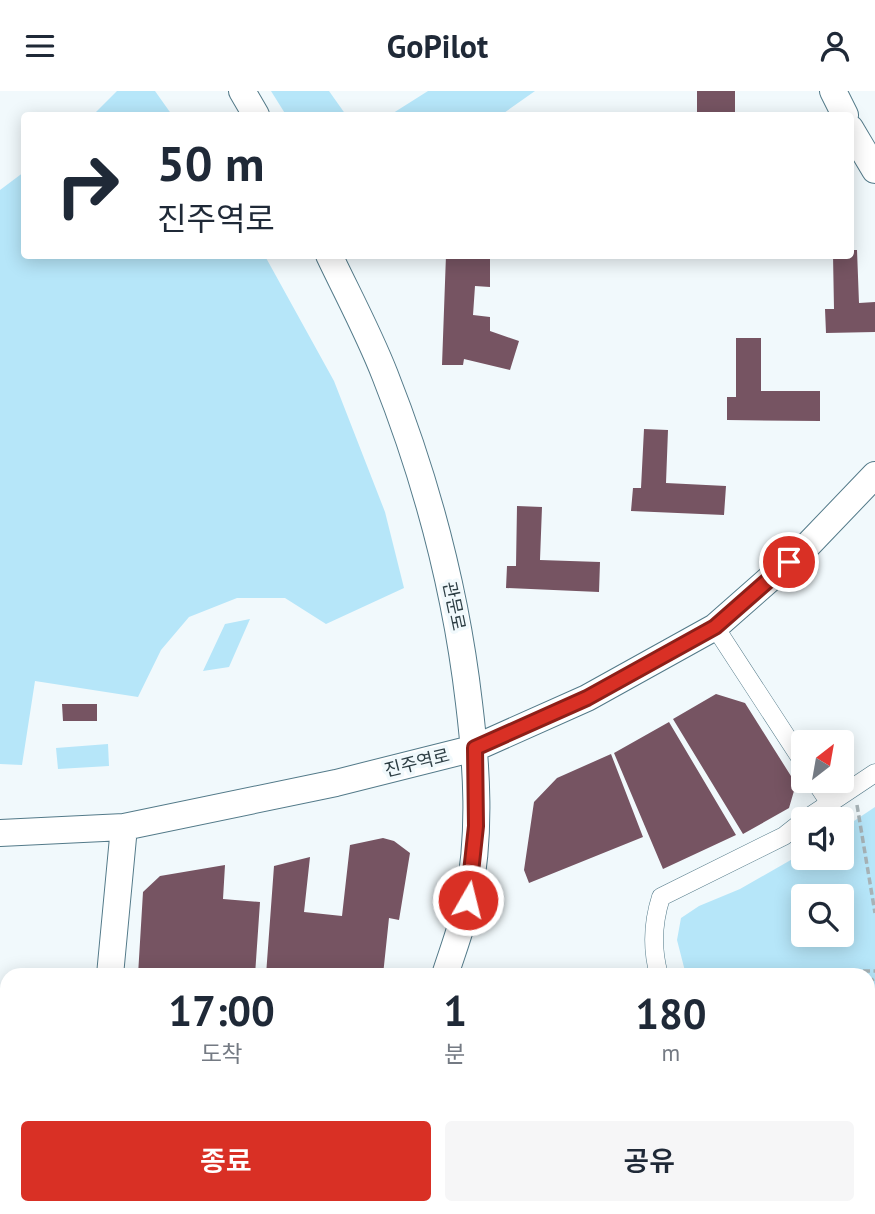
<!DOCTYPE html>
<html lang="ko">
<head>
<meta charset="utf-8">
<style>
  :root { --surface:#fff; --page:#f6f6f7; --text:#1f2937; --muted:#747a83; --accent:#d93025 }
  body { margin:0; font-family:"PT Sans","Noto Sans KR",sans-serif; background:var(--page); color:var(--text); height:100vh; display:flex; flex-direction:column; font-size:26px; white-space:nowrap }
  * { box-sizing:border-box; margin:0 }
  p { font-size:23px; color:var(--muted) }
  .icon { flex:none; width:38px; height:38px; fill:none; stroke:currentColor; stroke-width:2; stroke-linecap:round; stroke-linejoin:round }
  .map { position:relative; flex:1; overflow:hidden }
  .details { position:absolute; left:0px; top:877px; width:875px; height:247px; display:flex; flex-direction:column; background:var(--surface); border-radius:21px 21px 0 0; box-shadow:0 4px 18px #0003 }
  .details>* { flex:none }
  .guide { position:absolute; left:21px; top:21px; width:833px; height:147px; border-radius:7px; box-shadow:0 4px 18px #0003; background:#fff; color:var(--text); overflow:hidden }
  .needle { width:46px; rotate:31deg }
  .tools { position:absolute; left:791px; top:639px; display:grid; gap:14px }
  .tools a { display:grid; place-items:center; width:63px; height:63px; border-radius:7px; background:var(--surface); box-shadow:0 4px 18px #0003; font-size:35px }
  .pin { position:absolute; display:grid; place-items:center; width:60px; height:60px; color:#fff; margin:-30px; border:4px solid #fff; border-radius:50%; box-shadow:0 2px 7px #0007 }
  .me { position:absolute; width:77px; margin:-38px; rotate:8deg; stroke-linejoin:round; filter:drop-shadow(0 0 5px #0008) }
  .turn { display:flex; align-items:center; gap:24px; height:147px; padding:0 21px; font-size:32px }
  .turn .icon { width:91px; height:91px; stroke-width:2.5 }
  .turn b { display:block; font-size:49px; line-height:60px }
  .eta { display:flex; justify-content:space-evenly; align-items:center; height:119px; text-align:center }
  .eta b { font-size:42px; font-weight:600; line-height:49px }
  .primary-button { display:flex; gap:14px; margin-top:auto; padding:14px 21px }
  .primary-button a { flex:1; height:80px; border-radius:7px; background:var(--accent); color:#fff; font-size:28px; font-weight:600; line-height:80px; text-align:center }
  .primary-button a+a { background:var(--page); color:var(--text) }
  header { display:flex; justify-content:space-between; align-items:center; height:91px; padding:0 21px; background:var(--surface); font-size:32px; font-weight:600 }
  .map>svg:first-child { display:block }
  .green { fill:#b6e6f9; fill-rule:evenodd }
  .building { fill:#765462 }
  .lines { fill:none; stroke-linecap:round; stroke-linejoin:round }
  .lane-casing { stroke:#537a89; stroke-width:10 }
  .street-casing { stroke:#537a89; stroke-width:19 }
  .secondary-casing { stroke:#537a89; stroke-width:28 }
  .path { stroke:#a7b3b7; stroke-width:3.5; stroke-dasharray:7 3.5; stroke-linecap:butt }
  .lane { stroke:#fff; stroke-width:9 }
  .street { stroke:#fff; stroke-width:18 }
  .secondary { stroke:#fff; stroke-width:26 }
  .route-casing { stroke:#8d1f18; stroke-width:18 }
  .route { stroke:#d93025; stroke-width:12 }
  .labels { text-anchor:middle; stroke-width:7; stroke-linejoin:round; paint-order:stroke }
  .street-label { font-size:18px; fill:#2d3e44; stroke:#f1f9fc }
</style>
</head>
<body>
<header><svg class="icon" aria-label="menu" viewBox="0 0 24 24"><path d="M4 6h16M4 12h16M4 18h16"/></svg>GoPilot<svg class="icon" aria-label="person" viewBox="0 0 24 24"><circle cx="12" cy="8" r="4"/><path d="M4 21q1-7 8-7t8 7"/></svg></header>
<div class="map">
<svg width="875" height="1123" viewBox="0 0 875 1123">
  <rect width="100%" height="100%" fill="#f1f9fc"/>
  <!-- green -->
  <path class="green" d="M117 0H155L172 24H93Z
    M271 0H329L346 24H286Z
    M428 0H535L501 24H390Z
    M24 81V164L265 165 334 290 385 421 404 497 326 533 285 507H237L189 526 161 559 138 606 35 590 22 674 0 673V99Z
    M250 528 229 576 203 580 225 533Z
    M108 653 109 675 58 678 56 657Z
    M875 716V1009L868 1008V884H686L677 849 681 827 699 815 740 798 803 762V766H842V738ZM803 805H842V844H803Z
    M550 1116 549 1123H330L300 1117Z"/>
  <!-- building -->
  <path class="building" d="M697 0H735V24H697Z
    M850 159H857L859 212 875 211V241L826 242 825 218H834L833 164H850Z
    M446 164H490V196L475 195 473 224 490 226V240L519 250 510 279 464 268 463 274H442Z
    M736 247H761V300H820V330L727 329V306H736Z
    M644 338 668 339 666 392 726 395 724 424 631 420 633 397H641Z
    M517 415 542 416 540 469 600 471 599 501 506 497 507 475H516Z
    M716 603 745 612 796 693 789 717 743 743 673 628Z
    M62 613H97V630H63Z
    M669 631 736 744 663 778 614 662Z
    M611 663 643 746 529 792 524 779 534 711 557 687Z
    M383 747 394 750 410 762 399 829 389 827 383 884H266L274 775 310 766 304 821 342 825 350 754Z
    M225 774 223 808 260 811 255 884H138L143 801 160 785Z"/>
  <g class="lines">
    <!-- lane casing -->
    <g class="lane-casing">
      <path id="lane" d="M197 1116 198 1123
        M232 1116 244 1123
        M81 1117 114 1123
        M582 1123 583 1116"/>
    </g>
    <!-- street casing -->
    <g class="street-casing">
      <path id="street" d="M715 536 803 671
        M815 690 829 711
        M806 728 875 682
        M659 884C652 859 653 831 661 806L784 745 803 730
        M868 1114 875 1115"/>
    </g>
    <!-- secondary casing -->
    <g class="secondary-casing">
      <path id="secondary" d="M242 0 256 24
        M833 0 845 24
        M850 37 875 79
        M329 164C348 204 369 243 385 284 427 390 456 500 469 612 477 677 481 743 468 808 463 833 453 859 445 884
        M0 742 124 736 336 692 475 657 587 607 715 536 807 455 875 384
        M110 884 124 736
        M75 1123 80 1116"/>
    </g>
    <!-- path -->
    <path class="path" d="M857 714 875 822
      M674 879 875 880
      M868 892 875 887
      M868 994 875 996"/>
    <!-- lane -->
    <use href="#lane" class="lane"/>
    <!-- street -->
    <use href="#street" class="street"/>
    <!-- secondary -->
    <use href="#secondary" class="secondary"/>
  </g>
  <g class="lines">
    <!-- route casing -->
    <g class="route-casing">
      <path id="route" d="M468 809 476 735 475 657 587 607 715 536 789 471"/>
    </g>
    <!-- route -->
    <use href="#route" class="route"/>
  </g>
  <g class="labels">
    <!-- street labels -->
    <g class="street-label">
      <text transform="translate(454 515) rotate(78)" y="6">관문로</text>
      <text transform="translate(417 672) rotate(-14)" y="6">진주역로</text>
    </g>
  </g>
</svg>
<div class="tools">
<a><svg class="needle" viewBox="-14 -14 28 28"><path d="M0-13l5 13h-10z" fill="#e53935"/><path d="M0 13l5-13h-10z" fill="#747a83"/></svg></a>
<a><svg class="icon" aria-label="sound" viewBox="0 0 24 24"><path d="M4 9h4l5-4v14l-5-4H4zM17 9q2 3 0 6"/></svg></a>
<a><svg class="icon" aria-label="search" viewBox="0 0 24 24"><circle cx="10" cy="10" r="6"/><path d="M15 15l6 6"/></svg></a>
</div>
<div class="pin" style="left:789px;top:471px;background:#d93025"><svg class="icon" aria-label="arrive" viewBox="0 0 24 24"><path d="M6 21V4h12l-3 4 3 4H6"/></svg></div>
<svg class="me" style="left:468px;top:809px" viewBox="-20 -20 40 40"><circle r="17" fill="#d93025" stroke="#fff" stroke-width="3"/><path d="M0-11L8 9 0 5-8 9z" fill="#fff"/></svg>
<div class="guide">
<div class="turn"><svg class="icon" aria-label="right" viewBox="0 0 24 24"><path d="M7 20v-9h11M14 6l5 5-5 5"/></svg><div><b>50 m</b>진주역로</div></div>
</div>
<section class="details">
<div class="eta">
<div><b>17:00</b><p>도착</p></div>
<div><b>1</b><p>분</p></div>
<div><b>180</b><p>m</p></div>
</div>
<div class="primary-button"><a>종료</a><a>공유</a></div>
</section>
</div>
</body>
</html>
